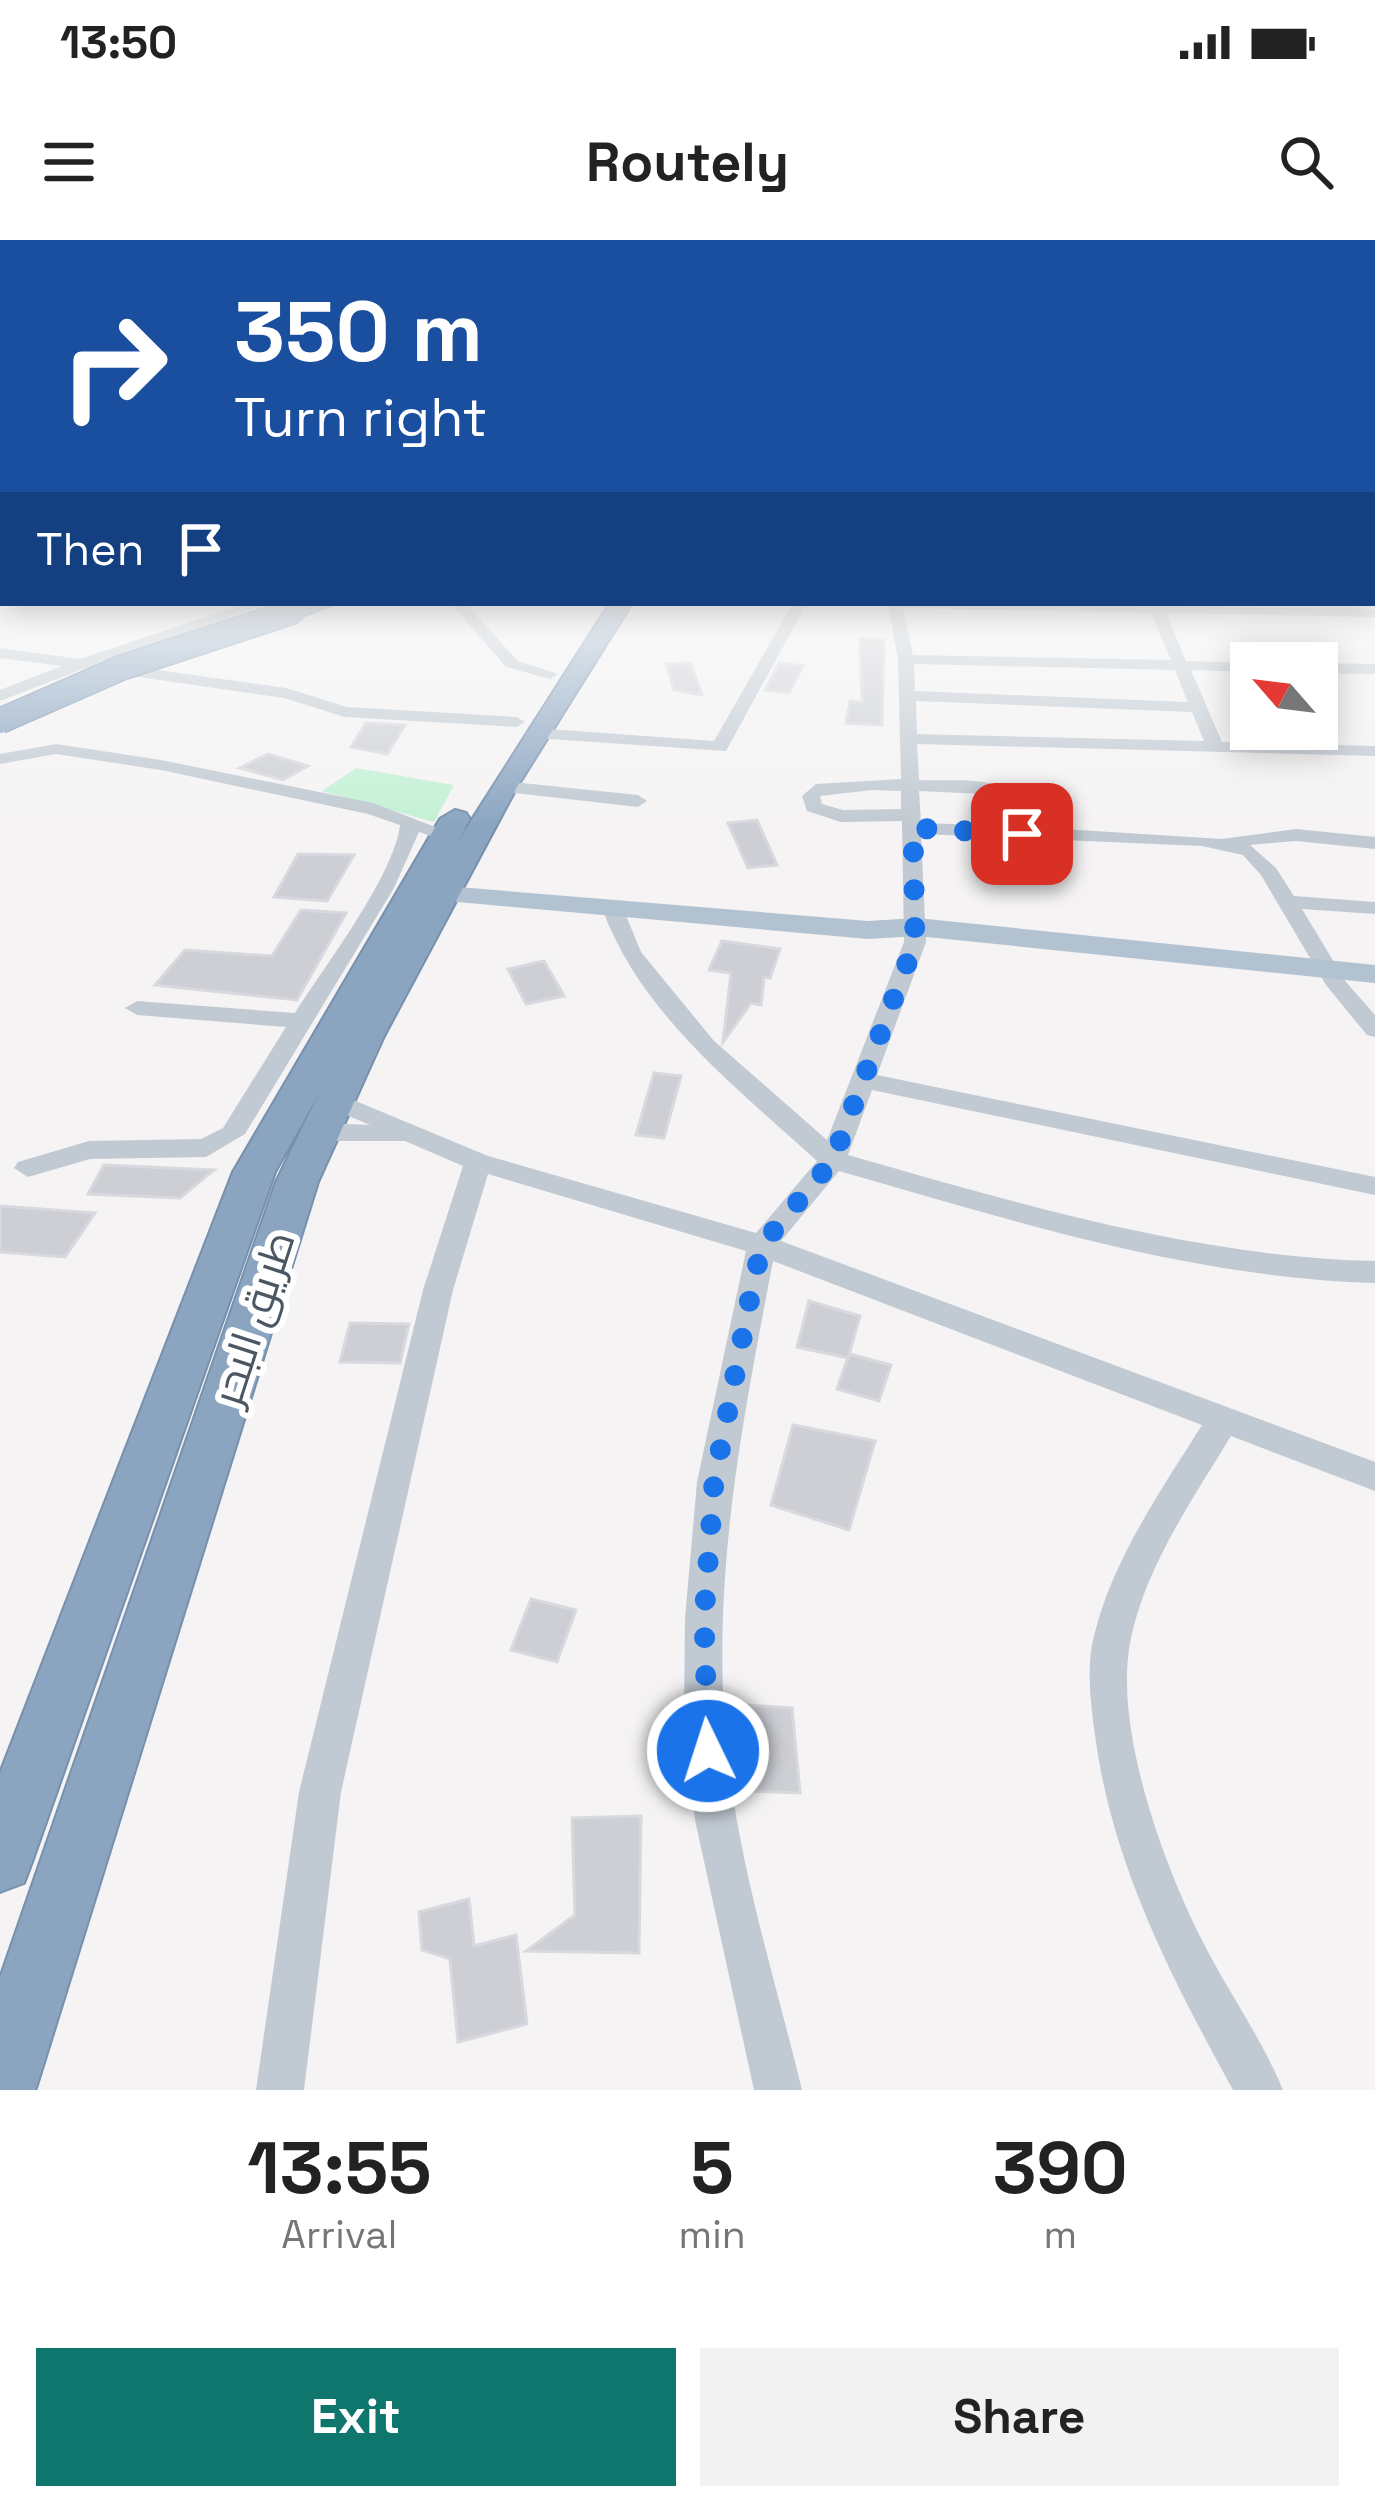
<!DOCTYPE html>
<html lang="en">
<head>
<meta charset="utf-8">
<style>
  :root { --surface:#fff; --page:#f2f2f2; --text:#222; --muted:#767676; --accent:#0f766e }
  body { margin:0; font-family:"Space Grotesk",Cairo,sans-serif; background:var(--page); color:var(--text); height:100vh; display:flex; flex-direction:column; font-size:45px; white-space:nowrap }
  * { box-sizing:border-box; margin:0 }
  p { font-size:39px; color:var(--muted) }
  .icon { flex:none; width:66px; height:66px; fill:none; stroke:currentColor; stroke-width:2; stroke-linecap:round; stroke-linejoin:round }
  .map { position:relative; height:1850px; overflow:hidden }
  .details { display:flex; flex-direction:column; background:var(--surface); flex:1 }
  .details>* { flex:none }
  .top-card { position:absolute; left:0px; top:0px; width:1377px; height:366px; box-shadow:0 6px 30px #0003; background:#1a4fa0; color:#fff; overflow:hidden }
  .needle { width:78px; rotate:298deg }
  .controls { position:absolute; left:1230px; top:402px; display:grid; gap:24px }
  .controls a { display:grid; place-items:center; width:108px; height:108px; border-radius:0px; background:var(--surface); box-shadow:0 6px 30px #0003; font-size:60px }
  .pin { position:absolute; display:grid; place-items:center; width:102px; height:102px; color:#fff; margin:-51px; border-radius:24px; box-shadow:0 6px 18px #0006 }
  .me { position:absolute; width:132px; margin:-66px; rotate:356deg; stroke-linejoin:round; filter:drop-shadow(0 0 9px #0008) }
  .turn { display:flex; align-items:center; gap:42px; height:252px; padding:0 36px; font-size:54px }
  .turn .icon { width:156px; height:156px; stroke-width:2.5 }
  .turn b { display:block; font-size:84px; line-height:102px }
  .then { display:flex; align-items:center; height:114px; padding:0 36px; background:#0003; gap:24px; font-size:45px }
  .eta { display:flex; justify-content:space-evenly; align-items:center; height:204px; text-align:center }
  .eta b { font-size:72px; font-weight:700; line-height:84px }
  .cta { display:flex; gap:24px; margin-top:auto; padding:24px 36px }
  .cta a { flex:1; height:138px; border-radius:0px; background:var(--accent); color:#fff; font-size:48px; font-weight:700; line-height:138px; text-align:center }
  .cta a+a { background:var(--page); color:var(--text) }
  .status { display:flex; justify-content:space-between; align-items:center; height:84px; padding:0 60px; background:var(--surface); direction:ltr }
  .status svg { height:33px; fill:currentColor }
  header { display:flex; justify-content:space-between; align-items:center; height:156px; padding:0 36px; background:var(--surface); font-size:54px; font-weight:700 }
  .map>svg:first-child { display:block }
  .green { fill:#c3f1d5 }
  .building { fill:#cdcfd5; stroke:#d7d9de; stroke-width:3 }
  .lines { fill:none; stroke-linecap:round; stroke-linejoin:round }
  .highway-casing { stroke:#7690ad; stroke-width:4 }
  .minor { fill:#c1cad2; fill-rule:evenodd }
  .major { fill:#b3c2d1; fill-rule:evenodd }
  .highway { fill:#8ba5c1; fill-rule:evenodd }
  .highway-bridge-casing { stroke:#7690ad; stroke-width:27; stroke-linecap:butt }
  .highway-bridge { stroke:#8ba5c1; stroke-width:24 }
  .route { stroke:#1a73e8; stroke-width:21; stroke-dasharray:0 37.8 }
  .labels { text-anchor:middle; stroke-width:12; stroke-linejoin:round; paint-order:stroke }
  .street-label { font-size:42px; fill:#4a5661; stroke:#fff }
</style>
</head>
<body>
<div class="status"><b>13:50</b><svg viewBox="0 0 49 12"><path d="M0 12V9h3v3zM5 12V6h3v6zM10 12V3h3v9zM15 12V0h3v12zM26 1h20v11H26zM47 4h2v5h-2z"/></svg></div>
<header><svg class="icon" aria-label="menu" viewBox="0 0 24 24"><path d="M4 6h16M4 12h16M4 18h16"/></svg>Routely<svg class="icon" aria-label="search" viewBox="0 0 24 24"><circle cx="10" cy="10" r="6"/><path d="M15 15l6 6"/></svg></header>
<div class="map">
<svg width="1375" height="1850" viewBox="0 0 1375 1850">
  <rect width="100%" height="100%" fill="#f5f3f3"/>
  <!-- green -->
  <path class="green" d="M356 528 454 545 434 582 322 551Z"/>
  <!-- building -->
  <path class="building" d="M860 399 884 400 882 485 846 483 850 461 862 462Z
    M691 423 702 455 674 450 666 424Z
    M779 423 803 426 789 453 765 450Z
    M366 483 405 485 387 514 351 507Z
    M268 514 308 526 283 540 240 528Z
    M757 580 777 625 748 628 728 583Z
    M298 614 354 615 327 661 274 657Z
    M301 670 346 673 297 760 155 745 185 710 272 716Z
    M722 701 780 709 770 738 764 737 761 765 751 763 723 802 731 733 709 730Z
    M544 721 564 756 526 764 508 729Z
    M654 833 681 836 664 898 636 895Z
    M104 925 214 930 180 958 88 954Z
    M0 966 95 973 65 1017 0 1012Z
    M809 1061 860 1076 848 1118 797 1107Z
    M350 1083 409 1084 400 1123 340 1122Z
    M849 1114 891 1125 879 1161 837 1149Z
    M793 1185 875 1201 849 1290 771 1265Z
    M531 1359 576 1370 557 1422 511 1410Z
    M746 1465 792 1468 800 1553 748 1551Z
    M641 1576 639 1713 526 1711 575 1675 572 1578Z
    M469 1659 474 1706 516 1695 527 1784 458 1802 450 1719 422 1710 419 1672Z"/>
  <g class="lines">
    <!-- highway casing -->
    <g class="highway-casing">
      <path id="highway" d="M299 363H337L302 376H286V366Z
        M610 363H632L517 547 384 796 318 942 37 1845 35 1850H0V1738L276 942 319 853 275 932 33 1619 24 1643 0 1652V1533L233 932 440 579 455 570 466 573 470 579 457 603Z"/>
    </g>
    <!-- minor -->
    <path class="minor" d="M1374 329H1375V337H1374Z
      M248 363H270L100 422 286 448 347 467 517 477 525 482 517 487 345 477 284 458 83 429 0 461V450L62 426 0 418V408L80 419Z
      M450 363H465L518 421 558 434 550 439 506 427Z
      M793 363H807L726 511 535 498 526 493 535 488 714 501Z
      M888 363 1375 369V377L1166 373 1186 421 1254 423 1251 432 1191 430 1222 502 1375 506V516L917 504 919 540C965 542 1020 530 1031 587L1222 599 1296 589 1375 597V609L1296 601 1250 605 1276 628 1294 656 1375 662V674L1302 669 1346 742 1375 775V797L1367 795 1326 745 1261 635 1243 615 1202 606 921 594 926 702 877 835 1375 937V955L872 850 848 915C1019 964 1196 1017 1375 1021V1043C1193 1038 1013 981 839 931L781 1001 1375 1222V1251L1231 1196C1192 1260 1144 1329 1130 1403 1114 1490 1164 1627 1204 1704 1229 1753 1262 1799 1283 1850H1233C1171 1737 1112 1624 1095 1495 1091 1466 1087 1434 1092 1405 1108 1326 1160 1252 1202 1185L773 1021C744 1174 715 1316 724 1474 731 1601 772 1727 802 1850H754L695 1580 684 1476 685 1378 697 1242 746 1011 488 934 453 1050 341 1552 304 1850H256L299 1552 423 1050 463 926 405 901H319L306 892 319 883 370 885 325 866 321 860 334 852 488 916 756 993 817 921C737 848 642 775 603 671L614 665 622 666 641 712 714 801 827 900 904 702 902 581 841 582 807 571 802 556 816 544 901 539 898 419ZM903 368 1151 373 1171 420 913 415ZM914 424 1175 430 1188 462 915 451ZM916 461 1192 472 1204 501 917 494ZM873 550 901 551V569L843 570 822 564 820 556ZM919 551 983 554 1008 566 1011 586 921 583Z
      M1317 423 1375 424V434L1317 433Z
      M56 504 161 520 373 563 456 595 446 601 419 592 394 648 245 894 206 917 90 919 28 937 14 928 18 922 89 901 201 899 223 888 286 787 137 775 125 768 137 761 295 773C324 727 394 636 400 585L368 574 161 530 56 514 0 524V514Z
      M503 541 638 555 647 561 638 567 496 551 494 547Z"/>
    <!-- major -->
    <path class="major" d="M446 646 868 681 917 678 1375 725V743L917 696 868 699 436 660 432 654 436 648Z"/>
    <!-- highway -->
    <use href="#highway" class="highway"/>
    <!-- highway-bridge casing -->
    <g class="highway-bridge-casing">
      <path id="highway-bridge" d="M0 481 121 428 294 371"/>
    </g>
    <!-- highway-bridge -->
    <use href="#highway-bridge" class="highway-bridge"/>
  </g>
  <!-- sky -->
  <linearGradient id="sky" x2="0" y2="1"><stop stop-color="#85c3ea"/><stop offset="0.56" stop-color="#fafafa"/><stop offset="1" stop-color="#fafafa" stop-opacity="0"/></linearGradient>
  <rect width="1375" height="586" fill="url(#sky)"/>
  <g class="lines">
    <!-- route -->
    <path class="route" d="M708 1511 704 1378 714 1242 752 1048 762 1005 833 920 915 702 913 588 1022 594"/>
  </g>
  <g class="labels">
    <!-- street labels -->
    <g class="street-label">
      <text transform="translate(253 1078) rotate(-72)" y="15">طريق البحر</text>
    </g>
  </g>
</svg>
<div class="controls">
<a><svg class="needle" viewBox="-14 -14 28 28"><path d="M0-13l5 13h-10z" fill="#e53935"/><path d="M0 13l5-13h-10z" fill="#767676"/></svg></a>
</div>
<div class="pin" style="left:1022px;top:594px;background:#d93025"><svg class="icon" aria-label="arrive" viewBox="0 0 24 24"><path d="M6 21V4h12l-3 4 3 4H6"/></svg></div>
<svg class="me" style="left:708px;top:1511px" viewBox="-20 -20 40 40"><circle r="17" fill="#1a73e8" stroke="#fff" stroke-width="3"/><path d="M0-11L8 9 0 5-8 9z" fill="#fff"/></svg>
<div class="top-card">
<div class="turn"><svg class="icon" aria-label="right" viewBox="0 0 24 24"><path d="M7 20v-9h11M14 6l5 5-5 5"/></svg><div><b>350 m</b>Turn right</div></div>
<div class="then">Then<svg class="icon" aria-label="arrive" viewBox="0 0 24 24"><path d="M6 21V4h12l-3 4 3 4H6"/></svg></div>
</div>
</div>
<section class="details">
<div class="eta">
<div><b>13:55</b><p>Arrival</p></div>
<div><b>5</b><p>min</p></div>
<div><b>390</b><p>m</p></div>
</div>
<div class="cta"><a>Exit</a><a>Share</a></div>
</section>
</body>
</html>
